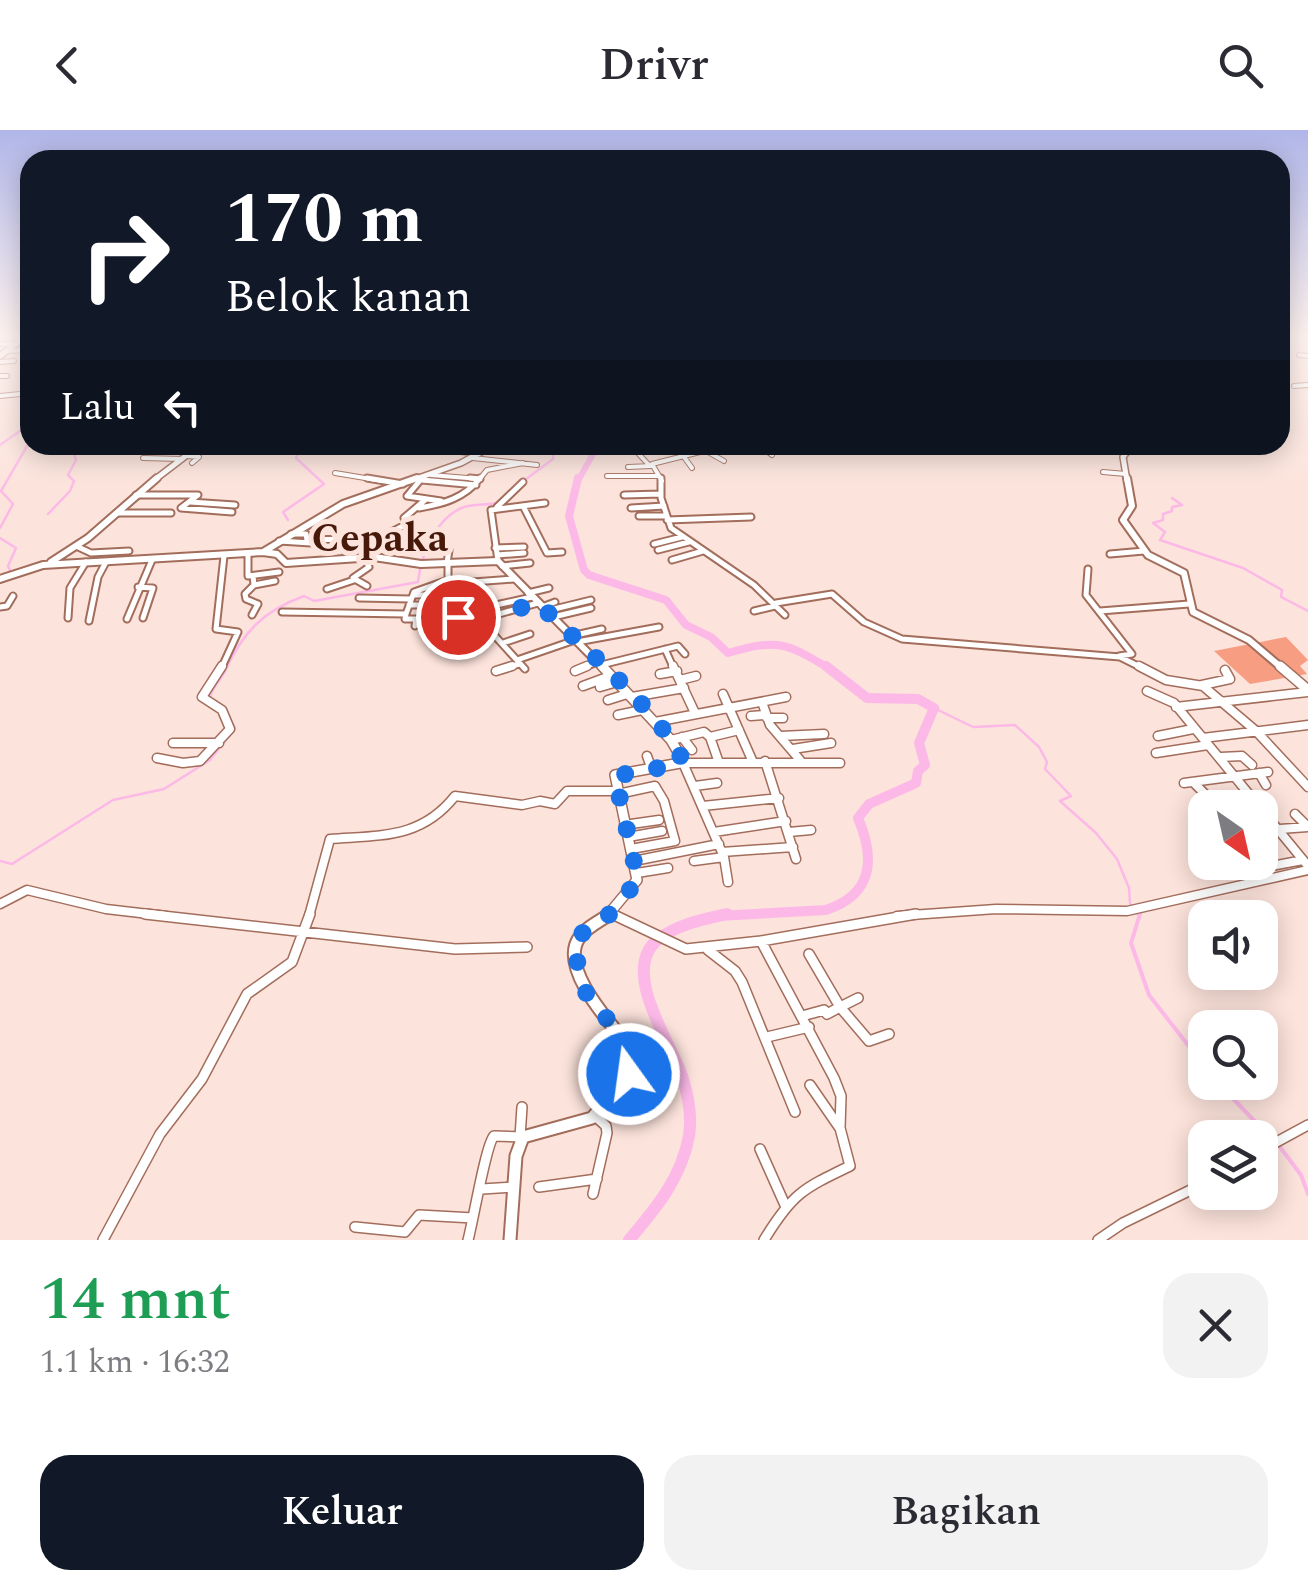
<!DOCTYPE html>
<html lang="id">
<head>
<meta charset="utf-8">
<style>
  :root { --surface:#fff; --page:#f2f2f3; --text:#2b2b33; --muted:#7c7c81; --accent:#111827 }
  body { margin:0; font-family:Spectral,serif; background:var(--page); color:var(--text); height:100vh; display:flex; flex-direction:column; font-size:38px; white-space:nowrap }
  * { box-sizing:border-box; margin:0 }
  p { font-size:32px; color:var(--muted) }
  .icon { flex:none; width:55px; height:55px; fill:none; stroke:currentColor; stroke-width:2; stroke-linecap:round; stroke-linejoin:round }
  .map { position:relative; height:1110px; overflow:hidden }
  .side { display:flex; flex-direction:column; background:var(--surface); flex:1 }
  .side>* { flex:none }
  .banner { position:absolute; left:20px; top:20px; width:1270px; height:305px; border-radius:30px; box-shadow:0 5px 25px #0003; background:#111827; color:#fff; overflow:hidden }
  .needle { width:65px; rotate:146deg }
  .controls { position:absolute; left:1188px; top:660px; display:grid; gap:20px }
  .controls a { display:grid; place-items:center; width:90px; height:90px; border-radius:20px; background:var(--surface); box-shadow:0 5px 25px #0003; font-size:50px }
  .pin { position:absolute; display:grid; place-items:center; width:85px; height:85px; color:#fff; margin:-42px; border:5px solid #fff; border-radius:50%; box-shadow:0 2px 10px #0007 }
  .me { position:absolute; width:110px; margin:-55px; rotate:346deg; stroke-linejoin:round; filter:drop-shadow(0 0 8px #0008) }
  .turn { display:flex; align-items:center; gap:35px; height:210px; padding:0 40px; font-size:45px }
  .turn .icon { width:130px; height:130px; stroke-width:2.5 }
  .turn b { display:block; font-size:70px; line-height:85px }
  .then { display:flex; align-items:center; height:95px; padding:0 40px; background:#0003; gap:20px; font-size:38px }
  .round { display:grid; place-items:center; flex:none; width:105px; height:105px; border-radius:30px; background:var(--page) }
  .overview { display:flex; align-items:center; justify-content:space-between; height:170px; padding:0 40px }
  h1 { font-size:60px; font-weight:600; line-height:75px; color:#1e9e55 }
  .button { display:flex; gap:20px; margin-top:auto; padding:20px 40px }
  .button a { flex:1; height:115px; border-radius:30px; background:var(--accent); color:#fff; font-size:40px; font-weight:600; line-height:115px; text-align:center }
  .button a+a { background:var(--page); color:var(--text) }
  header { display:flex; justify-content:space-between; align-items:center; height:130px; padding:0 40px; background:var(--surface); font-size:45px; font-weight:600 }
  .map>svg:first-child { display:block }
  .green { fill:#f79e82 }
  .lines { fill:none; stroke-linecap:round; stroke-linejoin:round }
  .stream-far1 { stroke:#fcb9e8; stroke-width:2.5 }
  .stream { stroke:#fcb9e8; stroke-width:4 }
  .river-far3 { stroke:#fcb9e8; stroke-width:6 }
  .river-far2 { stroke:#fcb9e8; stroke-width:8 }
  .river-far1 { stroke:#fcb9e8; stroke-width:10 }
  .river { stroke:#fcb9e8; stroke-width:12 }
  .minor-far3-casing { stroke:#a36d5c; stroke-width:6 }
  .minor-far2-casing { stroke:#a36d5c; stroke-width:9 }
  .minor-far1-casing { stroke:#a36d5c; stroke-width:11 }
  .minor-casing { stroke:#a36d5c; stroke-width:12 }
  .tertiary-far3-casing { stroke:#a36d5c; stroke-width:8 }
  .tertiary-far2-casing { stroke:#a36d5c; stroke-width:10 }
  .tertiary-far1-casing { stroke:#a36d5c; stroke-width:12 }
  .tertiary-casing { stroke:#a36d5c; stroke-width:15 }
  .minor-far3 { stroke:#fff; stroke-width:4 }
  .minor-far2 { stroke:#fff; stroke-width:5 }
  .minor-far1 { stroke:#fff; stroke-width:8 }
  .minor { stroke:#fff; stroke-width:9 }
  .tertiary-far3 { stroke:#fff; stroke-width:5 }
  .tertiary-far2 { stroke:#fff; stroke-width:6 }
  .tertiary-far1 { stroke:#fff; stroke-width:9 }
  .tertiary { stroke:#fff; stroke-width:11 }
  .route { stroke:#1a73e8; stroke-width:18; stroke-dasharray:0 32.4 }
  .labels { text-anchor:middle; stroke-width:10; stroke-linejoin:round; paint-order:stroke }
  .quarter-label { font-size:40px; font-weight:bold; fill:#47190a; stroke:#fce3db }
</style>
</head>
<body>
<header><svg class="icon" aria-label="back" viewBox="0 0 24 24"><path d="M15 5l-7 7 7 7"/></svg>Drivr<svg class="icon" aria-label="search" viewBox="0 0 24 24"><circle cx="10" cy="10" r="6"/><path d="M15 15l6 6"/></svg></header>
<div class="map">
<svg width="1308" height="1110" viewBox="0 0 1308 1110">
  <rect width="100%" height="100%" fill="#fce3db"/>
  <!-- green -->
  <path class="green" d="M1286 507 1308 530 1300 536 1307 544 1250 554 1214 521Z"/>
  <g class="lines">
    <!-- stream-far1 -->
    <path class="stream-far1" d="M0 315 30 294
      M510 361 553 329V315
      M1172 368 1182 375 1172 377V381L1163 384V390L1153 393 1165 402 1160 410 1243 438 1282 460 1281 467 1308 481
      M48 384 70 361 74 351 68 345 76 330 71 315
      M288 390 283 382 324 354 296 328 301 315
      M0 398 13 374 1 361 30 311
      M0 408 16 418 8 436 11 443
      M210 569C211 557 220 552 225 541 243 502 263 481 304 466L314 471 418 452C421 425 436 387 464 377 474 374 486 375 497 373
      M934 578 973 597 1015 595 1039 617 1047 632 1045 639 1071 666 1060 671 1096 703 1117 729 1129 758 1130 773 1139 786
      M0 731 12 734 113 670 164 659 210 630 235 598 224 579"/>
    <!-- stream -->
    <path class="stream" d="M1140 784 1131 813 1149 865 1205 937
      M1217 952 1268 1005
      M1280 1017 1301 1045 1308 1064"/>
    <!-- river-far3 -->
    <path class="river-far3" d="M578 351 598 315"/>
    <!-- river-far2 -->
    <path class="river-far2" d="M578 348 569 386 584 440 589 445 666 470 686 495 711 507 728 523C779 508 786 513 830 539"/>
    <!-- river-far1 -->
    <path class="river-far1" d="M717 786 826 780C874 764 875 728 858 688L869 674 916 653 918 641 925 635 919 613 934 578 918 569 867 568 826 536"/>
    <!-- river -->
    <path class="river" d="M629 1110C656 1078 681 1049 689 1006 692 986 688 964 682 946 671 913 621 843 656 811 675 795 704 789 727 784"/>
    <!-- minor-far3 casing -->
    <g class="minor-far3-casing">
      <path id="minor-far3" d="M0 214H15
        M6 221 30 220
        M1299 225 1308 226
        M0 232 14 231
        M0 246H7
        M1294 256 1308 255
        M0 266 30 263
        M433 315 432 319 479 324
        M459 315 467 316
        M759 315 772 325
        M380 320 432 316
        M616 320H635L649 335
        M708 322 724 331
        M187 326 199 327 192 333
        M684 327 692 338
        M143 328 182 329
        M473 328 537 335
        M628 337 651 336
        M1103 342 1126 344
        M335 343 383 351
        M431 345 480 349
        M607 346H659
        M422 350 430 351
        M478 351 487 340 523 333
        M662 351 652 334 728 315"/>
    </g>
    <!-- minor-far2 casing -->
    <g class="minor-far2-casing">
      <path id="minor-far2" d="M367 348 403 354
        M422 348 407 366 441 371
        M470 348 480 349
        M661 348V368L671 398 754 455 785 485
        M422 350 476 355
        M136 365H198L181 378 232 382
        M624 365 661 364
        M190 372 235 375
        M523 376 547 423 562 422
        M497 377 523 352
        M419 378C443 374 465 368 480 348
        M631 378 664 376
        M117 383H171
        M639 386H666
        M667 390 751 387
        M291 404H306L307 410 350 409 346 423
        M348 405 369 404
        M279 411 311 413
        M654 414 682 407
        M76 416 91 423 129 421
        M495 418 524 417
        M329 420 335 409
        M658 420 689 412
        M248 424V446L279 442
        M1110 424 1144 421
        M497 425 524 423
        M672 430 703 421
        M498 431 491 380 545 373
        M447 433 449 420
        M502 436 530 433
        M1088 439 1086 465 1132 524 1119 526
        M446 454 514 449
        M254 455 275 451
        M367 456 353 448 369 437 360 418 407 394 404 388 425 370
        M138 457 153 458 143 488
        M327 459 354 450
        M528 463 549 458
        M414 465H444
        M359 468 411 469
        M776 473 832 464 864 492 902 509 1120 527 1144 539
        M409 475H434
        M0 477 7 476 13 466
        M542 477 555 472
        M546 481 591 470
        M754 481 775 476
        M1100 481 1189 474
        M282 482 406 484 414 462 448 450V433
        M406 484 405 489H416L415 496
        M252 485 258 474 246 469 245 464 254 455 253 446
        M497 486 496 475 532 467
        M458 487 485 488 538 473
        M553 487 591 478
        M68 488 70 458 86 432
        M485 488V495L525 539
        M127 489 152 430
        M89 491 98 447 106 432
        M466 493 469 497 485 495
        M571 506 602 499
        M476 511 493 505
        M577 512 659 497
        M503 513 530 504
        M665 519 674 539
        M517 530 575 510
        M601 535 678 516 685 524
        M221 539 238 502 216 499 224 426
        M503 539 519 534
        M580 539 597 532"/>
    </g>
    <!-- minor-far1 casing -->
    <g class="minor-far1-casing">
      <path id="minor-far1" d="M673 536 695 583
        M1139 536 1166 550 1203 556 1256 601 1308 657
        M496 541 512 536
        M575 541 587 536
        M660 544 677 541
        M680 550 696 546
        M1202 555 1230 549 1225 540
        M583 556 610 546
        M600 557 617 552
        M1147 561 1174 573 1308 736
        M723 564 752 630
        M632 567 684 558
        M608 570 627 564
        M762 572 770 595 800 630
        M1176 577 1308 562
        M618 585 642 580
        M751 586 765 585
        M767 588H783
        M655 592 786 567
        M780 606 824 604
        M1158 606 1193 599
        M682 607 692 620
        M1203 608 1308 595
        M671 610 704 602 710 607
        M173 613H219
        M793 619 831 613
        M1156 623 1208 615
        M647 626 651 637
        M1221 627 1242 626 1252 635
        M157 628 183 633 200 631 230 599 222 580 202 567 222 536
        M718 630 710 607 739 600
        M765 631 796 729
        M683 633H840
        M683 633 724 727 728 752
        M1259 643 1266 655
        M1184 653 1268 642
        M1194 653 1213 672
        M695 656 717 653
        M618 664 655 656 664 671 675 711 631 719
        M703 676 779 668
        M1295 684 1307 696
        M624 695 659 690
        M1280 699 1308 697
        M714 702 786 691
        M789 702 811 700
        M628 707 662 701
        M722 722 793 717
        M634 731 719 714
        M694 731 724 727
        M1261 738 1303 730
        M637 743 668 738
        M0 774 27 760 106 779 166 786
        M612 784 616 786
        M309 786 330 709C381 705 421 709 455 666L522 675 540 671 555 674 567 661H616
        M897 786 996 779 1127 781 1308 740"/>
    </g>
    <!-- minor casing -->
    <g class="minor-casing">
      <path id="minor" d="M145 784 455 819 527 817
        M612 784 686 819 761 811 834 948 841 966 840 998 850 1036C802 1059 792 1064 764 1110
        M761 811 916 784
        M708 820 735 841 742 852 795 982
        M858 868 840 877 869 911 889 904
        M802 886 824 880 827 884 840 877 809 824
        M767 907 809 897
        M810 955 839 997
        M520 1007 522 977
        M760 1019 785 1075
        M1260 1021 1308 995
        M539 1057 597 1049
        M482 1059 514 1057
        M593 1064 607 1003 606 996 595 986
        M355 1097 405 1102 419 1085 473 1088
        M103 1110 160 1004 202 949 247 864 292 832 310 784
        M468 1110C473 1092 486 1014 494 1006L522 1007
        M1098 1110 1123 1093 1205 1053"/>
    </g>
    <!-- tertiary-far3 casing -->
    <g class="tertiary-far3-casing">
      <path id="tertiary-far3" d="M0 226 26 206
        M153 351 200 315
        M410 351 461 333 494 315
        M1127 351 1123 327 1132 315"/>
    </g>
    <!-- tertiary-far2 casing -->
    <g class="tertiary-far2-casing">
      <path id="tertiary-far2" d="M1127 348 1132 376 1123 390 1148 425 1184 443 1193 482 1249 510 1283 539
        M263 422 277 424 286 433 374 427 421 434 498 431 604 539
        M51 432 88 408 157 348
        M0 449 43 435 263 422 343 374 417 348"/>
    </g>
    <!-- tertiary-far1 casing -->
    <g class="tertiary-far1-casing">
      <path id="tertiary-far1" d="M602 536 671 610 682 629 680 633 615 645 637 750 607 786
        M1280 536 1308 560"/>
    </g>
    <!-- tertiary casing -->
    <g class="tertiary-casing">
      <path id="tertiary" d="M510 1110 516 1026 523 1007 592 988 629 944 631 919C613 896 558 839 579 808 585 798 600 791 610 784"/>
    </g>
    <!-- minor-far3 -->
    <use href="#minor-far3" class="minor-far3"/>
    <!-- minor-far2 -->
    <use href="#minor-far2" class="minor-far2"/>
    <!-- minor-far1 -->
    <use href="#minor-far1" class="minor-far1"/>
    <!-- minor -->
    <use href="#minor" class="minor"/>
    <!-- tertiary-far3 -->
    <use href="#tertiary-far3" class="tertiary-far3"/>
    <!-- tertiary-far2 -->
    <use href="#tertiary-far2" class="tertiary-far2"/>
    <!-- tertiary-far1 -->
    <use href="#tertiary-far1" class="tertiary-far1"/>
    <!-- tertiary -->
    <use href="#tertiary" class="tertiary"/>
  </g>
  <!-- sky -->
  <linearGradient id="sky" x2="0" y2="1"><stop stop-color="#b0b6e8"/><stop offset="0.57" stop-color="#fef2ef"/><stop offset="1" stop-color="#fef2ef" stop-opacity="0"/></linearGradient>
  <rect width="1308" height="362" fill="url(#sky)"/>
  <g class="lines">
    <!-- route -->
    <path class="route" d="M458 487 485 488 538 473C581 516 655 576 682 629L680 634 615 646 638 750 606 788 578 806 574 818 584 860 631 919 629 944"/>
  </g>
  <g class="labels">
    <!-- quarter labels -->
    <g class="quarter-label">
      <text x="380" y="421">Cepaka</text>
    </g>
  </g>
</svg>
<div class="controls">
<a><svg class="needle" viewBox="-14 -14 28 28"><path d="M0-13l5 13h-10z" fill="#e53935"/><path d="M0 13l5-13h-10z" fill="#7c7c81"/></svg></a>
<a><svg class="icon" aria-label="sound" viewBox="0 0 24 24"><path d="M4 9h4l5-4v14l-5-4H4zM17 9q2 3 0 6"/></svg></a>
<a><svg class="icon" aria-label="search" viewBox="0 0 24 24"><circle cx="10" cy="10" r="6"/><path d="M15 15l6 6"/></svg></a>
<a><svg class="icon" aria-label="layers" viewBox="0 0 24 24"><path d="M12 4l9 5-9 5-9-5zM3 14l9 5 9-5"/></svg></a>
</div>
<div class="pin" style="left:458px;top:487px;background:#d93025"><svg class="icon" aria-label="arrive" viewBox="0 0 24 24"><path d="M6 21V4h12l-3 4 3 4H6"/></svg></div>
<svg class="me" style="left:629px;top:944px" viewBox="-20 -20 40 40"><circle r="17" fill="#1a73e8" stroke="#fff" stroke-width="3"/><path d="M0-11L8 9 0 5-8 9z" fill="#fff"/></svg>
<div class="banner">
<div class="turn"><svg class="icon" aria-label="right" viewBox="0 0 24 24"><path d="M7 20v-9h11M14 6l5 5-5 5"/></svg><div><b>170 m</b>Belok kanan</div></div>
<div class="then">Lalu<svg class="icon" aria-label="left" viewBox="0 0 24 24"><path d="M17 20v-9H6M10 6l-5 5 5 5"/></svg></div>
</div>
</div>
<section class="side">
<div class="overview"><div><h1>14 mnt</h1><p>1.1 km · 16:32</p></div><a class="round"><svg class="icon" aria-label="close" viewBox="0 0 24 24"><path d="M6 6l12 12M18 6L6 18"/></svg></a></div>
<div class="button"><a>Keluar</a><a>Bagikan</a></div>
</section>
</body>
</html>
